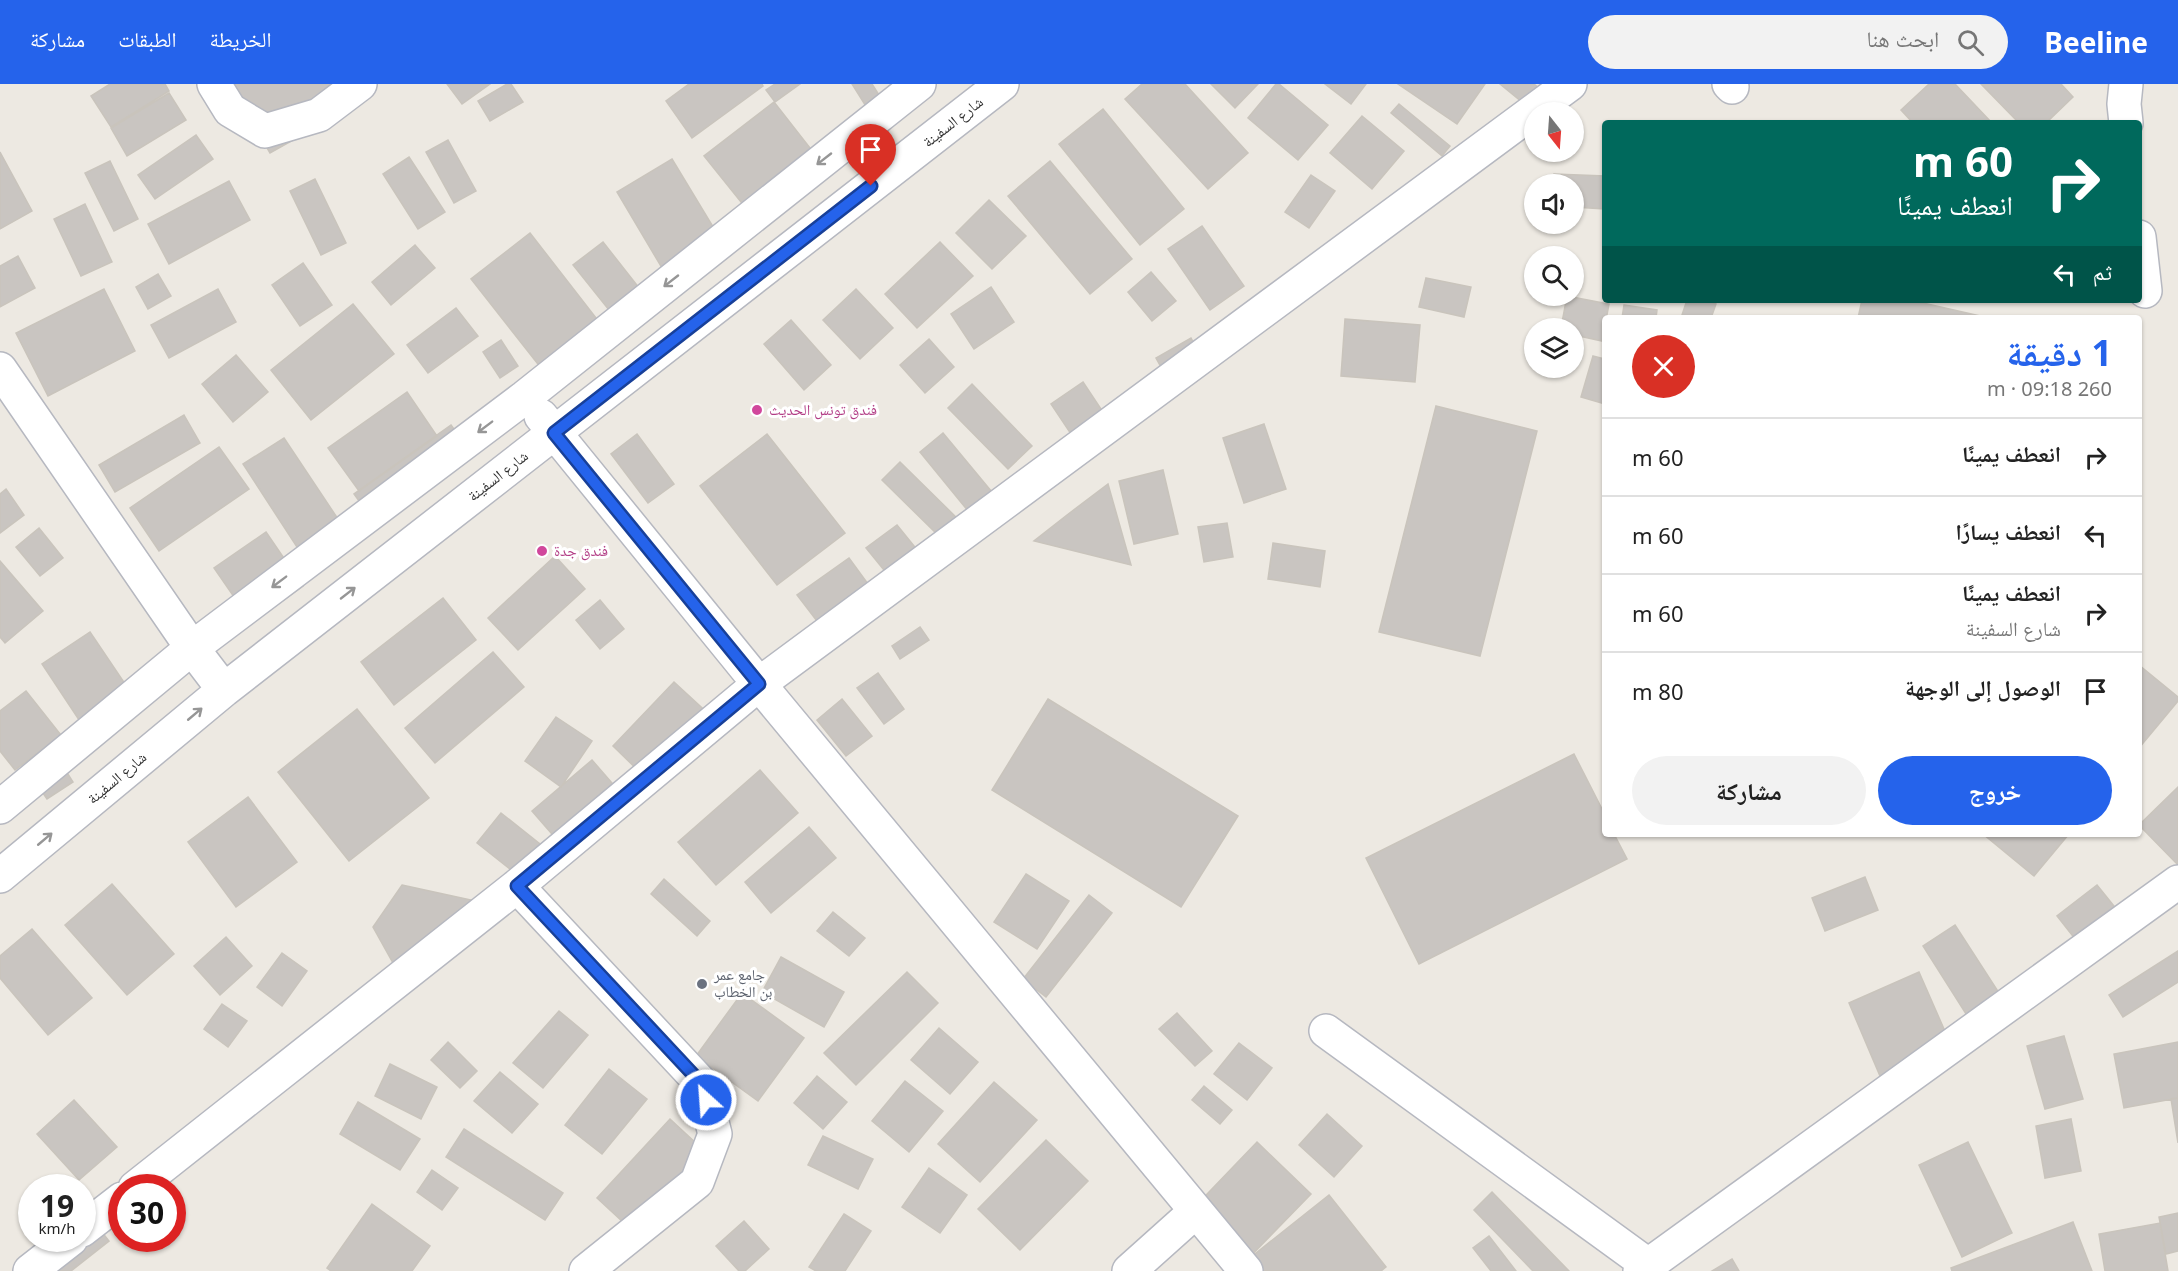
<!DOCTYPE html>
<html lang="ar">
<head>
<meta charset="utf-8">
<style>
  :root { --surface:#fff; --page:#f2f2f2; --text:#222; --muted:#767676; --line:#e0e0e0; --accent:#2563eb }
  body { margin:0; font-family:"Noto Sans","Noto Naskh Arabic",sans-serif; background:var(--page); color:var(--text); direction:rtl; height:100vh; display:flex; flex-direction:column; font-size:22px; white-space:nowrap }
  * { box-sizing:border-box; margin:0 }
  p { font-size:20px; color:var(--muted) }
  .icon { flex:none; width:33px; height:33px; fill:none; stroke:currentColor; stroke-width:2; stroke-linecap:round; stroke-linejoin:round }
  .map { position:relative; flex:1; overflow:hidden; direction:ltr }
  .panel { position:absolute; left:1602px; top:231px; width:540px; height:522px; display:flex; flex-direction:column; background:var(--surface); border-radius:6px; box-shadow:0 2px 4px #0004; direction:rtl }
  .panel>* { flex:none }
  .hud { position:absolute; left:1602px; top:36px; width:540px; height:183px; border-radius:6px; box-shadow:0 2px 4px #0004; direction:rtl; background:#00695c; color:#fff; overflow:hidden }
  .needle { width:39px; rotate:163deg }
  .controls { position:absolute; left:1524px; top:18px; display:grid; gap:12px }
  .controls a { display:grid; place-items:center; width:60px; height:60px; border-radius:50%; background:var(--surface); box-shadow:0 2px 4px #0004; font-size:30px }
  .speed { position:absolute; left:18px; top:1090px; display:flex; gap:12px; font-size:30px; font-weight:700; text-align:center }
  .speed>* { display:grid; place-content:center; width:78px; height:78px; border-radius:50%; background:var(--surface); box-shadow:0 2px 4px #0004; line-height:1 }
  .speed small { font-size:15px; font-weight:400 }
  .speed .limit { border:9px solid #d22; background:#fff; color:#111 }
  .pin { position:absolute; display:grid; place-items:center; width:51px; height:51px; color:#fff; margin:-62px -26px; border-radius:50% 50% 50% 0; rotate:-45deg; box-shadow:0 0 6px #0007 }
  .pin .icon { rotate:45deg }
  .me { position:absolute; width:66px; margin:-33px; rotate:334deg; stroke-linejoin:round; filter:drop-shadow(0 0 4px #0008) }
  .turn { display:flex; align-items:center; gap:21px; height:126px; padding:0 30px; font-size:27px }
  .turn .icon { width:78px; height:78px; stroke-width:2.5 }
  .turn b { display:block; font-size:42px; line-height:51px }
  .then { display:flex; align-items:center; height:57px; padding:0 30px; background:#0003; gap:12px; font-size:22px }
  .round { display:grid; place-items:center; flex:none; width:63px; height:63px; border-radius:32px; background:var(--page) }
  .headline { display:flex; align-items:center; justify-content:space-between; height:102px; padding:0 30px }
  h1 { font-size:36px; font-weight:700; line-height:45px; color:var(--accent) }
  .cta { display:flex; gap:12px; margin-top:auto; padding:12px 30px }
  .cta a { flex:1; height:69px; border-radius:36px; background:var(--accent); color:#fff; font-size:24px; font-weight:700; line-height:69px; text-align:center }
  .cta a+a { background:var(--page); color:var(--text) }
  ul { padding:0; list-style:none }
  li { display:flex; align-items:center; gap:18px; height:78px; padding:0 30px; border-top:2px solid var(--line) }
  li div { flex:1 }
  li b { display:block; font-size:22px }
  li em { font-style:normal }
  header { display:flex; align-items:center; gap:36px; box-sizing:border-box; height:84px; padding:0 30px; background:var(--accent); color:#fff }
  header strong { font-size:28px }
  nav { display:flex; gap:33px; margin-inline-start:auto; font-size:21px }
  .search { width:420px; height:54px; background:var(--page); display:flex; align-items:center; gap:15px; box-sizing:border-box; padding:0 21px; border-radius:33px; color:var(--muted); font-size:22px }
  .map>svg:first-child { display:block }
  .building { fill:#c9c5c1; stroke:#c9c4bc; stroke-width:1.5 }
  .lines { fill:none; stroke-linecap:round; stroke-linejoin:round }
  .minor-casing { stroke:#b6b8c0; stroke-width:36 }
  .minor { stroke:#fff; stroke-width:33 }
  .oneway { stroke:#969696 }
  .route-casing { stroke:#184099; stroke-width:15 }
  .route { stroke:#2563eb; stroke-width:10 }
  .hotel-dot { fill:#d1479c; stroke:#fff; stroke-width:2 }
  .worship-dot { fill:#6b7280; stroke:#fff; stroke-width:2 }
  .labels { text-anchor:middle; stroke-width:6; stroke-linejoin:round; paint-order:stroke }
  .street-label { font-size:15px; fill:#2e2e2e; stroke:#fff }
  .hotel-label { font-size:15px; fill:#b23c85; stroke:#fff; text-anchor:start }
  .worship-label { font-size:15px; fill:#5b616d; stroke:#fff; text-anchor:start }
</style>
</head>
<body>
<header>
<strong>Beeline</strong>
<div class="search"><svg class="icon" aria-label="search" viewBox="0 0 24 24"><circle cx="10" cy="10" r="6"/><path d="M15 15l6 6"/></svg>ابحث هنا</div>
<nav><a>الخريطة</a><a>الطبقات</a><a>مشاركة</a></nav>
</header>
<div class="map">
<svg width="2178" height="1187" viewBox="0 0 2178 1187">
  <rect width="100%" height="100%" fill="#ede9e2"/>
  <!-- building -->
  <path class="building" d="M110 0H165L169 7 111 43 91 12Z
    M230 0H329L345 27 270 69Z
    M447 0H490L462 20Z
    M507 0H511L523 18 490 37 478 17Z
    M689 0H762L763 2 692 54 666 17Z
    M775 0H800L775 18 766 6Z
    M852 0H872L881 14 867 24Z
    M1142 0H1185L1248 69 1208 105 1125 15Z
    M1211 0H1258L1235 24Z
    M1276 0H1279L1328 41 1298 76 1248 34Z
    M1325 0H1366L1351 20Z
    M1398 0H1485L1457 40Z
    M1500 0H1534L1541 6 1528 23Z
    M1929 0H1955L1992 39H1913L1901 26Z
    M1981 0H2061L2073 13 2046 39H2019Z
    M169 9 186 36 127 72 111 44Z
    M774 18 814 69 745 123 704 72Z
    M1399 20 1450 62 1442 72 1391 29Z
    M1103 25 1184 125 1140 161 1059 60Z
    M1362 32 1404 67 1372 105 1330 69Z
    M196 51 213 75 155 115 138 91Z
    M448 56 476 107 454 119 426 68Z
    M0 68 32 127 0 145Z
    M409 73 445 128 418 145 383 90Z
    M672 75 721 156 665 189 617 108Z
    M110 77 138 135 114 147 85 89Z
    M1050 77 1132 175 1090 210 1008 112Z
    M1554 90 1605 92 1604 125 1574 123V100H1554Z
    M1311 91 1335 107 1309 144 1285 128Z
    M315 95 346 159 321 171 290 107Z
    M229 97 250 136 169 180 148 140Z
    M989 116 1026 152 992 185 956 149Z
    M85 120 112 178 81 192 54 135Z
    M1202 142 1244 202 1210 226 1168 165Z
    M530 149 600 239 541 284 471 195Z
    M603 158 654 223 625 246 573 181Z
    M940 158 973 192 917 244 885 210Z
    M415 161 435 184 391 221 372 198Z
    M18 172 35 204 0 223V182Z
    M303 179 332 221 300 242 272 201Z
    M1151 188 1176 217 1152 237 1128 208Z
    M158 190 171 212 148 225 136 203Z
    M1426 194 1471 203 1464 233 1419 223Z
    M991 203 1014 238 974 265 951 230Z
    M104 205 135 267 48 312 16 249Z
    M218 205 236 238 169 274 151 241Z
    M856 205 893 244 860 275 823 236Z
    M1567 212 1609 220 1602 257 1574 251V244H1561Z
    M1687 216H1705L1716 220 1711 234H1681Z
    M1862 216H1910L1989 234H1858Z
    M353 220 394 270 311 336 271 286Z
    M1624 221 1657 226 1656 234H1622Z
    M456 224 478 252 428 289 407 261Z
    M1345 235 1420 241 1415 298 1341 292Z
    M791 236 831 281 804 306 764 260Z
    M1191 254 1206 281 1171 301 1156 274Z
    M929 255 954 283 925 309 900 281Z
    M501 256 518 282 500 294 483 268Z
    M236 271 268 308 233 338 202 300Z
    M1593 272 1605 275V320L1581 313Z
    M1083 298 1103 328 1071 350 1051 320Z
    M972 300 1032 362 1008 385 948 324Z
    M407 308 437 352 359 407 328 364Z
    M1436 322 1537 347 1480 572 1379 548Z
    M184 331 200 359 115 408 99 381Z
    M1264 340 1286 405 1244 419 1223 354Z
    M451 341 469 366 372 435 354 410Z
    M943 349 1006 425 982 444 920 368Z
    M637 350 674 400 648 419 611 370Z
    M767 350 845 449 777 501 700 402Z
    M284 354 352 456 310 483 243 380Z
    M219 363 249 405 159 467 130 424Z
    M900 378 963 440 945 458 882 396Z
    M1163 386 1178 450 1134 460 1119 397Z
    M1108 400 1131 481 1034 457 1067 431Z
    M6 405 24 431 0 449V410Z
    M1227 439 1233 473 1204 478 1198 443Z
    M897 441 918 467 888 491 866 464Z
    M39 444 63 474 40 492 16 463Z
    M266 448 303 502 252 539 214 484Z
    M1273 459 1325 467 1320 503 1268 495Z
    M555 472 585 505 518 566 488 534Z
    M849 474 871 504 820 541 797 511Z
    M0 477 43 527 5 559 0 553Z
    M443 514 476 556 394 621 361 578Z
    M600 516 624 545 600 565 576 536Z
    M920 543 929 556 900 575 892 562Z
    M90 548 142 625 93 657 42 580Z
    M493 568 524 603 435 679 405 644Z
    M2139 581 2178 613V617L2139 664Z
    M878 589 904 625 884 640 857 604Z
    M674 598 712 633 650 698 613 662Z
    M26 607 61 651 15 686 0 667V627Z
    M842 615 872 652 846 672 817 636Z
    M1048 615 1238 732 1181 823 992 706Z
    M357 625 429 714 349 777 278 688Z
    M556 633 592 657 561 703 525 677Z
    M1574 670 1605 731V750H1614L1627 775 1419 880 1366 774Z
    M59 676 73 698 47 715 32 693Z
    M592 676 631 721 571 772 532 727Z
    M760 686 798 729 716 801 678 758Z
    M2178 703V781L2139 741Z
    M248 713 297 778 236 823 188 758Z
    M501 729 549 767 525 797 477 759Z
    M809 743 836 774 771 829 745 798Z
    M1983 750H2069L2034 792Z
    M1026 790 1069 817 1037 865 994 838Z
    M1865 793 1878 826 1825 847 1812 814Z
    M664 795 710 837 697 852 651 810Z
    M112 800 174 870 127 911 65 841Z
    M402 801 508 824 403 897 373 843Z
    M2097 801 2130 842 2090 874 2057 832Z
    M1089 811 1112 829 1046 913 1023 895Z
    M833 828 865 854 849 872 817 847Z
    M1955 841 2001 912 1968 933 1923 862Z
    M32 845 92 914 48 951 0 894V872Z
    M226 853 252 882 220 911 194 882Z
    M2178 867V898L2123 933 2109 911Z
    M282 869 307 887 282 922 257 903Z
    M781 873 844 908 824 943 762 908Z
    M907 888 938 919 856 1001 824 969Z
    M1919 888 1951 961 1880 992 1849 919Z
    M742 909 804 954 758 1017 696 972Z
    M222 920 247 937 228 963 204 945Z
    M559 927 588 951 543 1004 513 979Z
    M1177 929 1212 967 1195 982 1159 945Z
    M939 944 978 978 950 1010 911 976Z
    M2064 952 2083 1015 2045 1025 2027 962Z
    M448 958 477 987 460 1004 431 976Z
    M2178 958V1014L2124 1024 2114 970Z
    M1239 959 1272 984 1247 1016 1214 990Z
    M390 980 437 1003 421 1035 375 1012Z
    M609 985 647 1015 602 1070 565 1041Z
    M500 988 538 1020 512 1049 474 1017Z
    M817 992 847 1018 823 1045 794 1019Z
    M905 997 943 1027 909 1068 872 1037Z
    M994 998 1037 1036 980 1098 938 1060Z
    M1204 1002 1232 1026 1220 1040 1192 1016Z
    M2178 1014V1059L2171 1015Z
    M74 1016 117 1063 79 1096 37 1050Z
    M358 1018 420 1055 400 1086 340 1050Z
    M1327 1030 1362 1062 1334 1093 1299 1061Z
    M670 1035 711 1073 638 1152 597 1114Z
    M2071 1035 2081 1087 2045 1094 2036 1042Z
    M464 1045 563 1109 545 1136 446 1073Z
    M823 1052 873 1075 858 1105 808 1081Z
    M1046 1056 1088 1097 1020 1166 978 1125Z
    M1257 1058 1311 1110 1239 1184 1186 1132Z
    M1968 1058 2012 1149 1962 1173 1919 1081Z
    M929 1084 967 1111 940 1149 902 1123Z
    M432 1086 458 1104 442 1126 417 1108Z
    M1492 1108 1569 1187H1533L1474 1126Z
    M1329 1111 1386 1183 1381 1187H1262L1251 1173Z
    M372 1120 430 1162 412 1187H331L327 1184Z
    M84 1125 109 1157 71 1187H55L82 1155Z
    M2178 1129V1167L2166 1170 2159 1133Z
    M844 1130 871 1147 845 1187H816L809 1183Z
    M744 1137 769 1165 745 1187H739L716 1162Z
    M2073 1138 2092 1187H1952L1951 1184Z
    M2160 1139 2168 1187H2105L2099 1150Z
    M1489 1152 1516 1187H1491L1473 1164Z
    M1732 1175 1739 1187H1712Z"/>
  <g class="lines">
    <!-- minor casing -->
    <g class="minor-casing">
      <path id="minor" d="M214 0 230 26 265 47 319 31 360 0
        M1729 0 1732 3
        M2126 39 2124 20 2126 0
        M2139 153 2145 207
        M0 285 192 564 224 606
        M541 332 759 600 1246 1187
        M0 723 192 564 525 313 919 0
        M0 792 224 606 1002 0
        M517 802 702 1000 715 1050 697 1098 586 1187
        M1326 947 1648 1181
        M135 1104 517 802 759 600 1570 0
        M82 1146 122 1115
        M30 1187 71 1155
        M1129 1187 1196 1127
        M1640 1187 2178 798"/>
    </g>
    <!-- minor -->
    <use href="#minor" class="minor"/>
  </g>
  <!-- one-way arrows -->
  <defs><path id="oneway-shaft" d="M-6 0H5M1.5-3L5.5 0L1.5 3" fill="none" stroke-width="1.6" stroke-linecap="round" stroke-linejoin="round" transform="scale(1.5)"/></defs>
  <g class="oneway">
    <use href="#oneway-shaft" transform="translate(824 75) rotate(142)"/>
    <use href="#oneway-shaft" transform="translate(671 197) rotate(142)"/>
    <use href="#oneway-shaft" transform="translate(485 343) rotate(143)"/>
    <use href="#oneway-shaft" transform="translate(279 498) rotate(143)"/>
    <use href="#oneway-shaft" transform="translate(348 509) rotate(-38)"/>
    <use href="#oneway-shaft" transform="translate(195 630) rotate(-40)"/>
    <use href="#oneway-shaft" transform="translate(45 755) rotate(-40)"/>
  </g>
  <g class="lines">
    <!-- route casing -->
    <g class="route-casing">
      <path id="route" d="M706 1016 702 1000 517 802 759 600 554 349 871 102"/>
    </g>
    <!-- route -->
    <use href="#route" class="route"/>
  </g>
  <!-- markers -->
  <g class="hotel-dot">
    <circle cx="757" cy="326" r="6"/>
    <circle cx="542" cy="467" r="6"/>
  </g>
  <circle class="worship-dot" cx="702" cy="900" r="6"/>
  <g class="labels">
    <!-- street labels -->
    <g class="street-label">
      <text transform="translate(953 38) rotate(-38)" y="5">شارع السفينة</text>
      <text transform="translate(498 392) rotate(-38)" y="5">شارع السفينة</text>
      <text transform="translate(117 694) rotate(-40)" y="5">شارع السفينة</text>
    </g>
    <!-- hotel labels -->
    <g class="hotel-label">
      <text x="769" y="331">فندق تونس الحديث</text>
      <text x="554" y="472">فندق جدة</text>
    </g>
    <!-- worship labels -->
    <g class="worship-label">
      <text x="714" y="896">جامع عمر<tspan x="714" dy="17">بن الخطاب</tspan></text>
    </g>
  </g>
</svg>
<div class="controls">
<a><svg class="needle" viewBox="-14 -14 28 28"><path d="M0-13l5 13h-10z" fill="#e53935"/><path d="M0 13l5-13h-10z" fill="#767676"/></svg></a>
<a><svg class="icon" aria-label="sound" viewBox="0 0 24 24"><path d="M4 9h4l5-4v14l-5-4H4zM17 9q2 3 0 6"/></svg></a>
<a><svg class="icon" aria-label="search" viewBox="0 0 24 24"><circle cx="10" cy="10" r="6"/><path d="M15 15l6 6"/></svg></a>
<a><svg class="icon" aria-label="layers" viewBox="0 0 24 24"><path d="M12 4l9 5-9 5-9-5zM3 14l9 5 9-5"/></svg></a>
</div>
<div class="speed"><div>19<small>km/h</small></div><div class="limit">30</div></div>
<div class="pin" style="left:871px;top:102px;background:#d93025"><svg class="icon" aria-label="arrive" viewBox="0 0 24 24"><path d="M6 21V4h12l-3 4 3 4H6"/></svg></div>
<svg class="me" style="left:706px;top:1016px" viewBox="-20 -20 40 40"><circle r="17" fill="#2563eb" stroke="#fff" stroke-width="3"/><path d="M0-11L8 9 0 5-8 9z" fill="#fff"/></svg>
<div class="hud">
<div class="turn"><svg class="icon" aria-label="right" viewBox="0 0 24 24"><path d="M7 20v-9h11M14 6l5 5-5 5"/></svg><div><b>60 m</b>انعطف يمينًا</div></div>
<div class="then">ثم<svg class="icon" aria-label="left" viewBox="0 0 24 24"><path d="M17 20v-9H6M10 6l-5 5 5 5"/></svg></div>
</div>
<section class="panel">
<div class="headline"><div><h1>1 دقيقة</h1><p>260 m · 09:18</p></div><a class="round" style="background:#d93025;color:#fff"><svg class="icon" aria-label="close" viewBox="0 0 24 24"><path d="M6 6l12 12M18 6L6 18"/></svg></a></div>
<ul>
<li><svg class="icon" aria-label="right" viewBox="0 0 24 24"><path d="M7 20v-9h11M14 6l5 5-5 5"/></svg><div><b>انعطف يمينًا</b></div><em>60 m</em></li>
<li><svg class="icon" aria-label="left" viewBox="0 0 24 24"><path d="M17 20v-9H6M10 6l-5 5 5 5"/></svg><div><b>انعطف يسارًا</b></div><em>60 m</em></li>
<li><svg class="icon" aria-label="right" viewBox="0 0 24 24"><path d="M7 20v-9h11M14 6l5 5-5 5"/></svg><div><b>انعطف يمينًا</b><p>شارع السفينة</p></div><em>60 m</em></li>
<li><svg class="icon" aria-label="arrive" viewBox="0 0 24 24"><path d="M6 21V4h12l-3 4 3 4H6"/></svg><div><b>الوصول إلى الوجهة</b></div><em>80 m</em></li>
</ul>
<div class="cta"><a>خروج</a><a>مشاركة</a></div>
</section>
</div>
</body>
</html>
